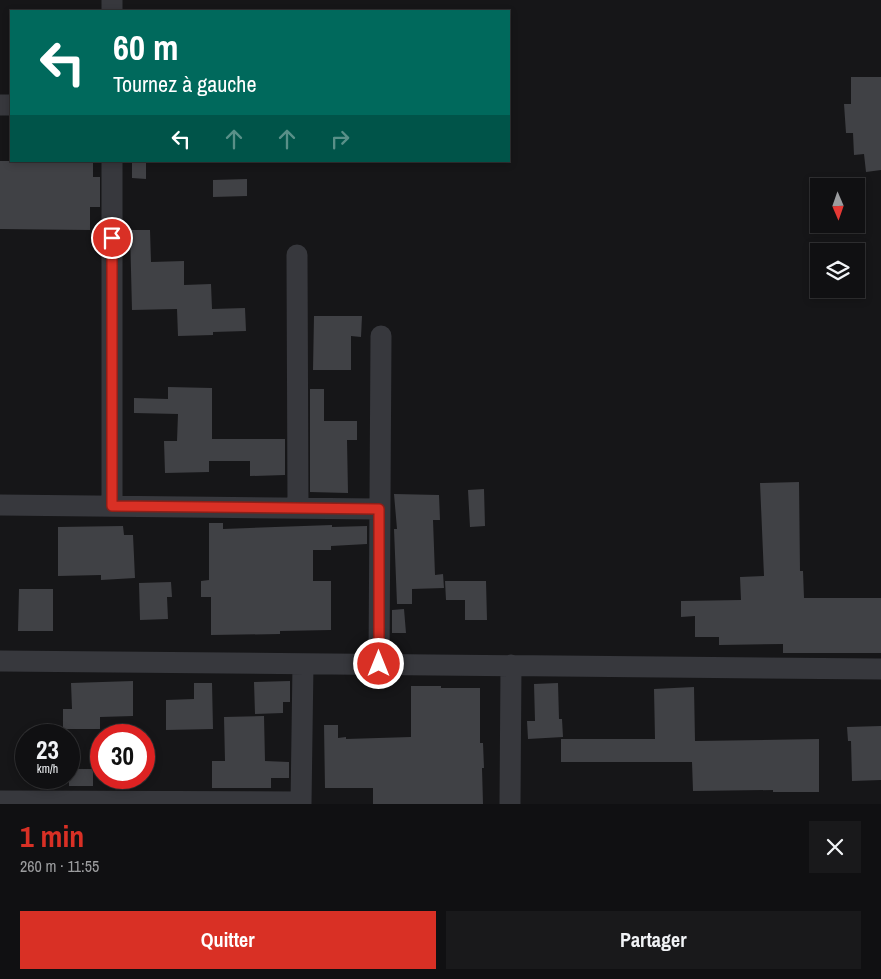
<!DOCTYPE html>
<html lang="fr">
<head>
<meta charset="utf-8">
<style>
  :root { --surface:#101012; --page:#19191b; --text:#f1f3f6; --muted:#9c9d9f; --line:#303032; --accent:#d93025 }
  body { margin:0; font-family:"Archivo Narrow",sans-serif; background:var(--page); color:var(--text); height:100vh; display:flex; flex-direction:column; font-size:19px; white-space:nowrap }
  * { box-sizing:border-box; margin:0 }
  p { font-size:16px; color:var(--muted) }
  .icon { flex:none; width:28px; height:28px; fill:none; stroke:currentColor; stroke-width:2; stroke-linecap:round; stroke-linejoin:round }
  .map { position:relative; height:804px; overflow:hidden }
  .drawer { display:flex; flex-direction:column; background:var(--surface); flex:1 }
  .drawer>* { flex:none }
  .top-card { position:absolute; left:10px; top:10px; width:500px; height:152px; border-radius:0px; box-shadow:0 2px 8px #0003,0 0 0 1px var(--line); background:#00695c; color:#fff; overflow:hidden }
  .needle { width:32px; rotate:178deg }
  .tools { position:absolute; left:810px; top:178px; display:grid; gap:10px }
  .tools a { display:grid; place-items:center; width:55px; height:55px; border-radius:0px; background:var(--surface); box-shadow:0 2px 8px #0003,0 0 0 1px var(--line); font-size:25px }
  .speed { position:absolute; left:15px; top:724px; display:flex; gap:10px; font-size:25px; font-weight:700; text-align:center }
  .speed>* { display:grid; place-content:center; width:65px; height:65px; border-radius:50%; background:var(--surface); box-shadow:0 2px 8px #0003,0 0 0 1px var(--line); line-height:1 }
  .speed small { font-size:12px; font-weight:400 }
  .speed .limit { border:8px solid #d22; background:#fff; color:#111 }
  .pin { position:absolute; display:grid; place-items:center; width:42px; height:42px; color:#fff; margin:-21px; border:2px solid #fff; border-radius:50%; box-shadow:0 1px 5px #0007 }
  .me { position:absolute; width:55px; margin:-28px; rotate:0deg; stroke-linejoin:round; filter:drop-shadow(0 0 4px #0008) }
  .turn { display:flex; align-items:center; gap:18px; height:105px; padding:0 20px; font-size:22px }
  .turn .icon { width:65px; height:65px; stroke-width:2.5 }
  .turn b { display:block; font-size:35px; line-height:42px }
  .lanes { display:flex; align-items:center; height:48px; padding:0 20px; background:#0003; justify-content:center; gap:25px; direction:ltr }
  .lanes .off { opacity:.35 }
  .round { display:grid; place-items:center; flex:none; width:52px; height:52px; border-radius:0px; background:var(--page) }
  .head { display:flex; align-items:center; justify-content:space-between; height:85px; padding:0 20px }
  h1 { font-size:30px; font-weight:700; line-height:38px; color:var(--accent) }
  .cta { display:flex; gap:10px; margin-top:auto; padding:10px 20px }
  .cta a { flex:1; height:58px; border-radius:0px; background:var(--accent); color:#fff; font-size:20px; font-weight:700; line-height:58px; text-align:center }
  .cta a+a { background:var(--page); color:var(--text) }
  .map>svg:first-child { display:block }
  .building { fill:#404145 }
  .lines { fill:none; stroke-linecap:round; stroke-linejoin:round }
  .minor { stroke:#37383d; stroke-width:21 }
  .route-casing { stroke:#8d1f18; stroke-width:12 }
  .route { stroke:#d93025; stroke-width:9 }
</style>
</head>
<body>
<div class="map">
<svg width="881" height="804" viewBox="0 0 881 804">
  <rect width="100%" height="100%" fill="#161618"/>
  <!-- building -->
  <path class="building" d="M851 77H881V170L866 172 864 154 854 155 853 133H846L844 104H851Z
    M0 161H93V177H100V207H90V230L0 229Z
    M132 161H146V179L132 178Z
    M247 179V196L213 197V180Z
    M130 230H150L151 262 184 261V285L211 284 212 309 245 308 246 331 213 332V335L178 336 177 309 132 310Z
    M314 316H362L361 337 351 336V370H313Z
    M168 387 212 388V439H285V475L250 476V461H209V472L165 473 164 441H177L178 414 134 413V398L168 399Z
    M310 389H324V421H357V440H347L348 493 310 492Z
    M799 482 800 571H803L804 598H881V653H783V644L719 645V637H695V616L681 617V601L741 600 740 577 764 576 760 483Z
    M484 489 485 526 470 527 468 490Z
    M394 494 439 495 440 520H433L435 575 443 574 444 588 412 589V604H397L394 529H397Z
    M209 523H223V529L332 525V527L367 526V544L331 546V550H313V581H331V630L280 631V634L211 635V597H201V581L209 580Z
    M123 526 124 535H133L135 578 101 580V575L58 576V527Z
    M445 581H486L487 620H465V600H446Z
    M171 582 172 597H167L168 619 140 620 139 583Z
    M19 589H53V631H18Z
    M404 609 406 633H392V610Z
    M133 681V716L100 717V729H63V709H72L71 683Z
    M290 681V702H283V713L255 714 254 682Z
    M194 683H212L213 729 166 730V700L194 699Z
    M558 683 559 719H562L563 737 528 739 527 721H535L534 684Z
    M411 686H441V688H480V743H483L484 768H482L483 804H373V788H325L324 725H338V738L346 737V739L411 737Z
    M694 687 695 741 819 739V792H773V790L693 791 692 762H561V739H655L654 689Z
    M264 716 265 761 289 762V778H271V788H212V761H225L224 717Z
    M881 726V780L852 781 851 741H848L847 727Z
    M69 769H93V786H69Z"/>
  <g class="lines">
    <!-- minor -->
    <path class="minor" d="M112 11V0
      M0 105H11
      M297 255 298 508
      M0 505 379 509
      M112 506V161
      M0 661 881 669
      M379 664 381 336
      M0 801 301 802
      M301 804 303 664
      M510 804 511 665"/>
  </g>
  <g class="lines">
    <!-- route casing -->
    <g class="route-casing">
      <path id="route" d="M112 238V506L379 509V664"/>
    </g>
    <!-- route -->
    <use href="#route" class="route"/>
  </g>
</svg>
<div class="tools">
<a><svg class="needle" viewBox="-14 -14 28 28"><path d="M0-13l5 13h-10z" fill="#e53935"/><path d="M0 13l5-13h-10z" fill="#9c9d9f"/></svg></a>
<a><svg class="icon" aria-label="layers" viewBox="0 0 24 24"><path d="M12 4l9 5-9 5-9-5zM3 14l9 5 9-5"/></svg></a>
</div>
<div class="speed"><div>23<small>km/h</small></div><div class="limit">30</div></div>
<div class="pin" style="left:112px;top:238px;background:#d93025"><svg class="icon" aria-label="arrive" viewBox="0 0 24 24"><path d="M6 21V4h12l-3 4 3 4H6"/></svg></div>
<svg class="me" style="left:379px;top:664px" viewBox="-20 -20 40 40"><circle r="17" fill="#d93025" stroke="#fff" stroke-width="3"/><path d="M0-11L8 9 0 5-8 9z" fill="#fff"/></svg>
<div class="top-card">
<div class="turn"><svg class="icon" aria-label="left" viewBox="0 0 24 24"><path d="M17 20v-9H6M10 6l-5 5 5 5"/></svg><div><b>60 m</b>Tournez à gauche</div></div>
<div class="lanes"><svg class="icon" aria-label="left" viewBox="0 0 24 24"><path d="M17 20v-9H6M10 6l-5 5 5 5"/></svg><svg class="icon off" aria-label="ahead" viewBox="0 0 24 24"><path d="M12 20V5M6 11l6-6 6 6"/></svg><svg class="icon off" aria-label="ahead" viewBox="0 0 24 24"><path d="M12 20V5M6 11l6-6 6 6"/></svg><svg class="icon off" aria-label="right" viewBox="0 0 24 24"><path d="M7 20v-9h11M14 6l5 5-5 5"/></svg></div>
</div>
</div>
<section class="drawer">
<div class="head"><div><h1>1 min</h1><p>260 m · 11:55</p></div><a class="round"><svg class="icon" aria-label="close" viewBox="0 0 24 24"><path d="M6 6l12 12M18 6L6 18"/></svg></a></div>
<div class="cta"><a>Quitter</a><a>Partager</a></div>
</section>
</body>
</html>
